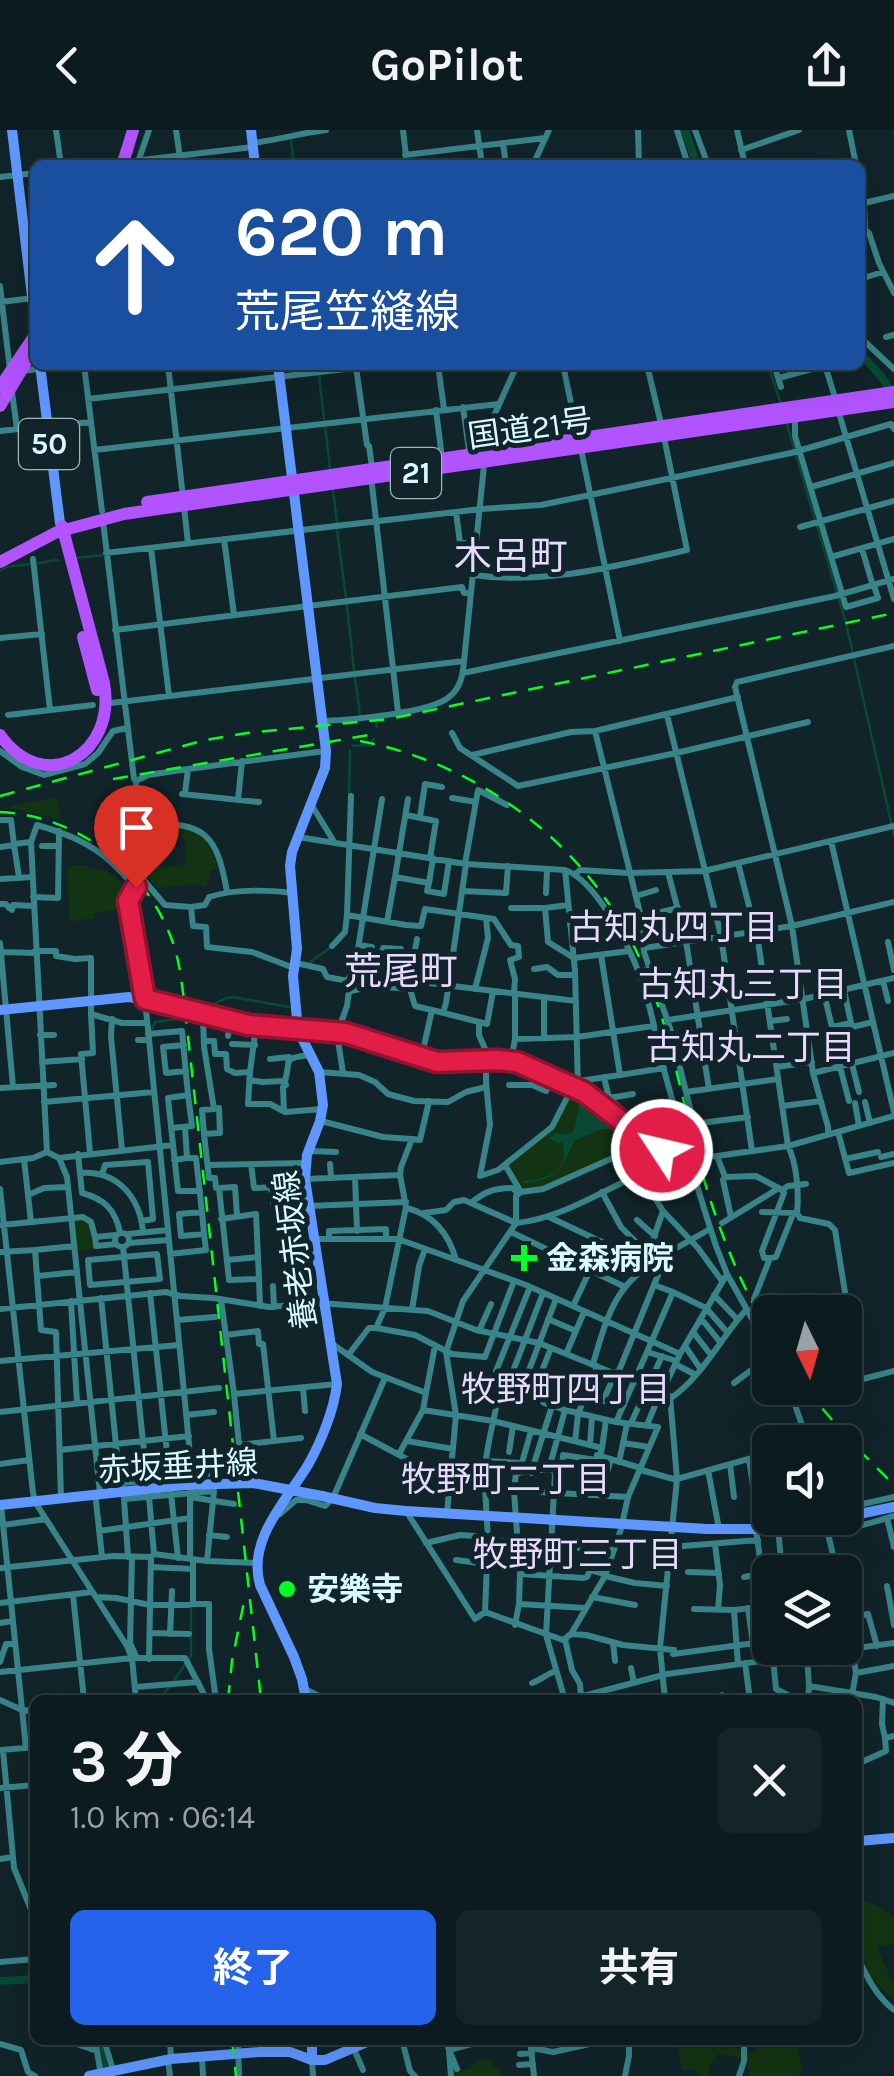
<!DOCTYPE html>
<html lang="ja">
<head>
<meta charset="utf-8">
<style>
  :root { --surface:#0c1b1f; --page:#152428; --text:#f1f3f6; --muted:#9aa1a4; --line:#2c393d; --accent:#2563eb }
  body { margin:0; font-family:Karla,"Noto Sans JP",sans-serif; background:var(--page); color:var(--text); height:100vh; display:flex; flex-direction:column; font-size:38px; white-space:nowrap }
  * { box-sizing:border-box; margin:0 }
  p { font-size:32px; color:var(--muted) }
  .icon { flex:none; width:55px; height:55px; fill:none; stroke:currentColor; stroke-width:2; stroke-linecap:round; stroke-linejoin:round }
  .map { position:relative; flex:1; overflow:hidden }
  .details { position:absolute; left:30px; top:1565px; width:832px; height:350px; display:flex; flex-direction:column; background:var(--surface); border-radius:15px; box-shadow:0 10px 40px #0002,0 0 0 2px var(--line) }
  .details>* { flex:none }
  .hud { position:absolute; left:30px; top:30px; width:835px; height:210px; border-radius:15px; box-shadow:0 10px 40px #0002,0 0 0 2px var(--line); background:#1a4fa0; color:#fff; overflow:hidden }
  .needle { width:65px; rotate:175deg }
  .fabs { position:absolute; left:752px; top:1165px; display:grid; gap:20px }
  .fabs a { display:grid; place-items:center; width:110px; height:110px; border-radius:15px; background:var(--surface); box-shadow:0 10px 40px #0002,0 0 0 2px var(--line); font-size:50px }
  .pin { position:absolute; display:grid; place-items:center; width:85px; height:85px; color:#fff; margin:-102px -42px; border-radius:50% 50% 50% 0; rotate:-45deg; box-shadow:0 0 10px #0007 }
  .pin .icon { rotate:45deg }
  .me { position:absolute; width:110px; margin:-55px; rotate:305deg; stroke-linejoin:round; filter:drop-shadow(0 0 8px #0008) }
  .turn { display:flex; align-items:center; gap:35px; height:210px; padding:0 40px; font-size:45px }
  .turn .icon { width:130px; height:130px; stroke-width:2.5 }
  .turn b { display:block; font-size:70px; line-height:85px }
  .round { display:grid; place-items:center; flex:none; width:105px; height:105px; border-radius:15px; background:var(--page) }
  .summary { display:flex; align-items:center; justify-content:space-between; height:170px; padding:0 40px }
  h1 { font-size:60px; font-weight:700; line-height:75px }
  .primary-button { display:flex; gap:20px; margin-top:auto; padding:20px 40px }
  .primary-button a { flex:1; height:115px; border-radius:15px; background:var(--accent); color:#fff; font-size:40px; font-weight:700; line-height:115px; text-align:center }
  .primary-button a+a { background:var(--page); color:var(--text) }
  header { display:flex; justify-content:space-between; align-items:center; height:130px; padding:0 40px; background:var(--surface); font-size:45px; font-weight:700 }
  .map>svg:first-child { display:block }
  .green { fill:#133412 }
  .water { fill:#094933 }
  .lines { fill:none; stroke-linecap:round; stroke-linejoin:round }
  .stream { stroke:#094933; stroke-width:2.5 }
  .river { stroke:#094933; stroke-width:8 }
  .minor { stroke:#398489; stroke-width:6 }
  .major { stroke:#5f97ff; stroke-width:10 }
  .highway { stroke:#b153ff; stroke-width:12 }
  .rail { stroke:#04ff24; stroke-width:2.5; stroke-dasharray:15 12; stroke-linecap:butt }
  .major-bridge { stroke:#5f97ff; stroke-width:10 }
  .highway-bridge { stroke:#b153ff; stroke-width:12 }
  .route-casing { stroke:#92132f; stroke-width:25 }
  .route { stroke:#e11d48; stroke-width:18 }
  .poi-dot { fill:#04ff24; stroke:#102429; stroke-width:4 }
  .labels { text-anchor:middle; stroke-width:10; stroke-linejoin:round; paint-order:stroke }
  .shield { fill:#102429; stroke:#9cbabf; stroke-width:2.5 }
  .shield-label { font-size:30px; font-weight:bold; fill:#d8faff }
  .street-label { font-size:32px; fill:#d8faff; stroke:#102429 }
  .poi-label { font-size:32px; font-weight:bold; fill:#d8faff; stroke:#102429; text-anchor:start }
  .neighbourhood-label { font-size:35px; fill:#e8daff; stroke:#102429 }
  .quarter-label { font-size:38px; fill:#e8daff; stroke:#102429 }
</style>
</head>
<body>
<header><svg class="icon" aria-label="back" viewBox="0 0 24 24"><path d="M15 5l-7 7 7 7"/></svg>GoPilot<svg class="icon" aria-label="share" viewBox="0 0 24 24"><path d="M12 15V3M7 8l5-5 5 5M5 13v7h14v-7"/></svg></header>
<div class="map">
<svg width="894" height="1946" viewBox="0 0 894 1946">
  <rect width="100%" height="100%" fill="#102429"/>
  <!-- green -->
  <path class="green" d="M57 667 62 690 10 678V676Z
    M153 697H160L156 711 159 737 186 735V712L176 700 171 699V697C203 699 209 710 219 738L210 741 208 753 205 757 194 754 158 758 146 746Z
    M87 735 88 738 107 741 123 753C125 763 121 769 122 779L94 783V788L69 792 68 740 72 736Z
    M574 957 644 1010 642 1014 543 1058 521 1061 507 1035 553 997Z
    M83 1088 91 1096 94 1120 77 1121 74 1091Z
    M858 1770 875 1775 894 1787V1814L877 1816 894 1857V1870L871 1848 858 1819Z
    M681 1910H720L724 1916 756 1922 758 1910H797L802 1938 798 1946H750L746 1929 717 1924 708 1939 711 1946H699L695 1940 682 1939 677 1912Z
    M487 1929 504 1946H453L452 1942 470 1939 475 1931Z"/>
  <!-- water -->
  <path class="water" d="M581 968 589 970 627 999H601L574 1011C561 1039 558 1049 526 1053L523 1051C548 1050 571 1040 562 1012L559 1013 549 1008 557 1003 565 1005 574 1001Z"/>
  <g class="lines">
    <!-- stream -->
    <path class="stream" d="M291 11 294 35
      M318 235V238
      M768 235 781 274
      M319 245 324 289
      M786 291 815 389
      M325 296 330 338
      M333 360 337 393
      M817 396 846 493 894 705
      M337 400 346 468
      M76 428 103 425
      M39 433 58 430
      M0 441 6 437 30 434
      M347 475 354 541
      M355 548 360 585
      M376 592 377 597
      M372 611 374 609
      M353 616 371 615
      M349 664 350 620
      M309 833 331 817
      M204 879 226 868 233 867 289 877
      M151 901 155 892 184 888
      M174 1550 191 1526V1475
      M159 1570 169 1557"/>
    <!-- river -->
    <path class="river" d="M685 0 697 35
      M860 223 881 246 892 263
      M0 1851 35 1849
      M98 1910 106 1946"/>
    <!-- minor -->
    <path class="minor" d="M56 0 61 35
      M176 0 181 35
      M403 0 407 35
      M477 0 482 35
      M638 0 639 35
      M677 0 688 35
      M695 0 708 35
      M737 0 745 35
      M849 0 856 35
      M252 13C278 10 301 3 326 0
      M503 13 506 35
      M741 20 799 0
      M405 25 545 8
      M451 34 481 31
      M99 35 253 17
      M137 35 149 0
      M533 35 549 0
      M0 47 35 43
      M860 55 864 73 865 100
      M864 73 894 66
      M860 96 869 103 879 133 894 163
      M860 149 883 142
      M0 156 10 240
      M1 172 33 168
      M860 207 894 239
      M886 207 894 205
      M84 235 102 381
      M168 235 183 367
      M438 235 444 279
      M563 235 578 307
      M647 235 661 294
      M774 235 781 257
      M825 235 835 268
      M356 237 367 315 369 316 372 337
      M23 241 66 235
      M779 248 826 235
      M12 262 17 299
      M88 269 380 235
      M463 277 469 320
      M436 280 442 328
      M839 283 894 469
      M795 291V306L846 477 878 468 874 456
      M53 296 91 292
      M0 301 47 296
      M581 319 620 511
      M94 320 499 274
      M372 355 398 582
      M811 357 894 333
      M184 377 188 413
      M456 382 460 413H477
      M103 391 134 649 136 651C135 666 142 676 146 691 149 706 144 744 136 757
      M800 397 894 371
      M224 409 234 485
      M151 418 169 566
      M862 419 873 456
      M106 423 481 379 541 375 590 365 791 323 891 294 894 299
      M831 427 894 409
      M33 429 50 580
      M473 445C548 455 615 436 687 420L664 307
      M115 500 462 457 464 463H471
      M0 508 42 504
      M463 543 835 466 894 449
      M111 573 464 531
      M8 585 93 575
      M667 585 721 806 752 1021
      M323 591C349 590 431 583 449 567 461 558 463 544 464 531L487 306 492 290 517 235
      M595 601 641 787 644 822 671 901 686 962 778 949
      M452 603 460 618 518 656 676 623 808 592
      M0 621 22 637 44 645 85 634 98 623 113 601 127 598
      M472 625 571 602 595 601 738 567
      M136 651 148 645 188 639 325 621
      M185 663 188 639
      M182 664 259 672
      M351 666 347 785 406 795 421 796 425 779 494 789 511 815 518 816 519 827 510 830 515 849 514 863
      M452 668 476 672
      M238 670 242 631
      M311 674 333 710
      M406 685 436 691 430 728
      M420 687 425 654 442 657
      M0 690H11L14 715
      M147 694C206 692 217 705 227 762
      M127 701 146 703
      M298 707 466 734 565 740C595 750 628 814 639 843 651 874 656 908 664 940 680 999 697 1058 716 1116L727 1144 770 1221
      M831 711 894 982
      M31 712 47 1022
      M14 714 31 712 37 695C65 703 91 713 112 733 121 741 128 750 136 757L128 771 145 869 184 1262 190 1325V1388L99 1401
      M42 716H59
      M0 717 14 715 19 747
      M738 733 758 811 788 1016C797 1034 799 1063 797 1083
      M465 734 478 660 507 675
      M565 740 575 841 578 958
      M668 742 686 811 709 959
      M575 744 580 740 629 743 704 741 894 696
      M395 747 408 669
      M142 748 165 775 191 777 205 775 209 767C233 759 267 760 292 763
      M0 749 32 747
      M429 753 427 761 444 764 449 731
      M462 761 506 763 508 736
      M546 763 547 739
      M636 766 656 760
      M33 767 58 768 59 701
      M0 774H6L9 778
      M191 777 193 796 206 797 207 817 252 822 294 838
      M511 778H545L548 812 574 828 629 821
      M545 778 568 775
      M12 780 13 775 33 776
      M641 787 678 778
      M387 792 395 747 429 753 433 728
      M570 795 611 790
      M888 812 894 840
      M0 813 13 957
      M359 815 372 817
      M332 816 345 802 347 785
      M644 818 792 796 894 772
      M35 821H56V826L75 829 91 828V884L122 893H147
      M1 822 36 823
      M357 825 413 831 410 859 415 876 432 880
      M381 828 383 818 401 819
      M413 831 417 809
      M296 833 323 839 327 847 348 851 350 854 347 876 337 904 343 943
      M534 839 547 837 558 845H575
      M348 851 357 825 382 669
      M412 851 576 871
      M883 851 888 871
      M693 857 728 852
      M475 859 488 808 486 788
      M844 860 851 893
      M351 861 372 856 410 859
      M824 864 832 897 851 893 852 897 873 892
      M443 883 446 873 466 734
      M203 884 204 917 214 979 219 978 220 1003 204 1004 202 980 214 979
      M112 889 111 907 122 1020
      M668 890 804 869 894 848
      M770 891 787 889
      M479 892V905L486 921V952L490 995 480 1046 498 1040 552 997 573 956
      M840 896 849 934
      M298 900 355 906 437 932 497 929 517 932 584 962 653 1015 689 1027 717 1026 788 1016 894 986
      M148 904 182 901 188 965 168 968 178 1061H200
      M40 905H54
      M772 905 793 902
      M228 906 231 890
      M544 908V868
      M515 909 577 907 653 896
      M138 910H149
      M204 911H214L215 924H226L227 939 235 943 250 942 248 974H270L285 982 322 979
      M232 914 255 915
      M184 915 163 917 166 943 186 941
      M270 929 289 927
      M421 929 432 880 487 894 493 861
      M511 931 515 909V864
      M42 932 82 929
      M852 934 859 962
      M777 937 812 932
      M840 937 849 971
      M250 942 256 896
      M319 942 359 945 375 952 388 964 414 971 448 972 466 962 486 957
      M813 943 894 923
      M620 945 664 938
      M604 947 609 968 631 988 675 980
      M249 950 262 952 285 951C292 929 280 929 309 925
      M579 951 620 945 601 825
      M509 955H532L546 961 554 947
      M0 958 54 955
      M686 962 703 1027
      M609 968 633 964
      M44 972 154 962
      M865 972 870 993
      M855 973 859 996
      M783 976 821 971
      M284 981 283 957 286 955 285 951
      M321 991 383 1007 412 1009
      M693 994 748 987
      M171 998 192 996 188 965
      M838 1002 849 1043 894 1033
      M204 1004 209 1048H215L216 1058H219
      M828 1004V997L813 943 792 796 735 557 737 552 894 516
      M646 1010 643 1015 640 1044 663 1081 698 1118 722 1151
      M310 1021 336 1022
      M90 1023 81 924 93 923 91 884
      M78 1024 82 1063C105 1069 115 1080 120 1102
      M717 1026 725 1047 756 1046 782 1060 784 1063 762 1121 764 1128H770
      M881 1027 894 1024
      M59 1028 67 1047 100 1363
      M24 1029 31 1092
      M845 1029 878 1022
      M174 1030 187 1028 185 997
      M0 1032 33 1028 47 1022 59 1028 173 1015
      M251 1034 254 1058 306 1056
      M330 1034 331 1048
      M208 1035 305 1033
      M505 1035 521 1062
      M80 1043C117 1040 140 1067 143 1102
      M102 1044 105 1035 148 1032 153 1089 142 1091
      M400 1045 401 1037 412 1009 420 1010 429 971
      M355 1047 357 1101
      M725 1047 723 1050 731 1087
      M306 1049 400 1045 406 1077 385 1178 376 1198 415 1205 452 1224 485 1227 514 1151
      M271 1057 274 1079 309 1078
      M0 1059 33 1363 37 1375 127 1516 132 1528 136 1570
      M782 1060 788 1056 806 1054
      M521 1062 543 1059 642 1015
      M602 1062 621 1097 649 1125
      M28 1065 44 1058 68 1057
      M471 1073C484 1062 494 1058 512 1058L518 1063
      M309 1076 406 1072
      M407 1078C433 1085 449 1104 456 1130
      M202 1082 204 1104
      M762 1082 797 1083 800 1088 829 1094 835 1100 859 1250 894 1241
      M424 1083 446 1080 454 1072 464 1070 516 1093C559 1089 601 1062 640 1044
      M549 1087 623 1122 636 1134 644 1135 647 1140 658 1145 618 1243
      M221 1089 256 1084 259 1149 229 1150 219 1058 235 1057 237 1086
      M637 1090 655 1106
      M722 1093 779 1058
      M1 1095 83 1087 91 1092 95 1107
      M511 1102 625 1157
      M115 1110a7 7 0 1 1 14 0a7 7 0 1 1-14 0Z
      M128 1104 168 1100
      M116 1105 95 1107 96 1116 116 1114
      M329 1108V1101L386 1099V1108
      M315 1109H398L526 1155 680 1224
      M129 1113 169 1110
      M123 1117 147 1351
      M35 1120 74 1116
      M0 1122 35 1120 41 1200 56 1202 61 1368
      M157 1124 160 1149 90 1155 88 1130Z
      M170 1124 206 1120 204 1104 181 1106 179 1084 202 1082 196 1028H187
      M227 1130 258 1127
      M644 1135 663 1081
      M38 1146 77 1142
      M259 1149 260 1176
      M273 1156 274 1177
      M673 1162 706 1178 727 1202
      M150 1163 170 1351
      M714 1165 737 1189
      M101 1168 120 1354 122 1353 124 1369 214 1361 207 1431
      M754 1169 770 1128 776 1127 793 1084
      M221 1170 234 1264 337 1254
      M71 1171 77 1273
      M573 1176 603 1113
      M0 1179 166 1162 180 1166 213 1168 269 1177 319 1173 428 1181 476 1200 539 1213 670 1266 677 1349 660 1518 665 1570
      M412 1180 419 1136 425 1119
      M548 1189 576 1201
      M177 1190 215 1187
      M699 1191 704 1192 720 1212
      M479 1201 491 1174
      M693 1202 711 1225
      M226 1205 258 1201 259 1214H263L274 1311
      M331 1213 372 1242 426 1263 423 1280 399 1324
      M685 1216 700 1238
      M647 1222 673 1162 654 1155
      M349 1224 369 1198H375
      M566 1224 584 1182
      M0 1231 179 1215
      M593 1234C601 1207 608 1178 626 1156 647 1131 683 1115 710 1099
      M675 1234 696 1245
      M496 1241 530 1157
      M734 1253 770 1226
      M523 1256 556 1169
      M303 1258 305 1281
      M789 1258 808 1312
      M534 1261 551 1218
      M426 1263 435 1216
      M477 1263 497 1273
      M234 1264 239 1315 301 1308
      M585 1267 624 1275
      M671 1268C703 1246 721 1207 747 1179
      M603 1271 616 1242
      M423 1280 493 1291 602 1318 600 1326 641 1338
      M565 1280 549 1339 553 1340 555 1344 546 1505 565 1570
      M0 1282 219 1258
      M186 1285 214 1282
      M616 1292 647 1222 677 1231
      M631 1293 662 1226
      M647 1295 661 1261 664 1258 680 1224 727 1144
      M360 1304 416 1334 431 1348 485 1355
      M407 1311 453 1319
      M575 1311 578 1284 597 1236
      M623 1313 627 1294
      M590 1315 592 1287
      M602 1318 606 1290
      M60 1320 189 1306
      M509 1322 513 1296
      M749 1329 754 1362
      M190 1331 227 1327
      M486 1331 522 1333
      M619 1332 623 1313 649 1317
      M0 1334 29 1330
      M730 1334 734 1367
      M562 1335 563 1325 596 1330 597 1325 600 1326
      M549 1339 516 1343 514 1361 520 1444 584 1448 587 1447 590 1440 605 1444
      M641 1340 677 1350
      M708 1340 719 1399
      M554 1341 565 1334 607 1342 611 1329
      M519 1343 531 1301
      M531 1343 552 1276
      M763 1348H770
      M677 1349 770 1323
      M122 1353 217 1343
      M486 1359 628 1367
      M171 1364 178 1428
      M149 1367 154 1424
      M190 1367 234 1374
      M124 1369 128 1427
      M96 1371 102 1427
      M1 1375 26 1618
      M845 1378 894 1367
      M406 1381 475 1489 485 1482
      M447 1383 456 1285 446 1222 463 1171 516 1093V1066L521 1062
      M280 1384 296 1370H306L325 1376 333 1368 385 1248
      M190 1388V1429
      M887 1388 894 1417
      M826 1392C843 1405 874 1391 894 1386
      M3 1395 46 1389
      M826 1395 837 1442
      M778 1397 782 1442
      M756 1400 770 1500
      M209 1405 227 1407
      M488 1409 517 1414 614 1420
      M426 1413 460 1405 488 1407
      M715 1414 720 1455 718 1480
      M671 1417 758 1410
      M132 1427 130 1513 137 1528
      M193 1430V1474H209V1519L216 1570
      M456 1430 486 1434
      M151 1437 193 1439
      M0 1438 113 1426 151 1427 154 1424 207 1431 258 1433
      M688 1442 719 1443
      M845 1442 846 1432
      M605 1446 635 1453 667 1456
      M744 1447 762 1444
      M887 1456 894 1495
      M73 1465 84 1570
      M96 1467 116 1468 150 1475H189
      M592 1467 635 1475
      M0 1473 92 1462
      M519 1474 520 1444
      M748 1478 753 1514
      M694 1479 734 1480 769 1476
      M734 1480 738 1534
      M845 1480 854 1519
      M485 1482 563 1510 571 1504 605 1446 621 1399 628 1367 658 1297 616 1292 565 1280 544 1273 534 1261 510 1249
      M485 1482 488 1409 484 1340 489 1311 497 1273 510 1249 543 1163
      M847 1488 868 1484 877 1516
      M0 1493 12 1491
      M515 1495 519 1474 586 1478
      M150 1503 189 1504
      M170 1504 172 1461
      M571 1504 586 1505 623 1515 674 1520 673 1524 770 1511
      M565 1509 572 1540 580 1554 581 1566
      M613 1513 615 1531
      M772 1518 776 1559 797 1570
      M807 1525 809 1556 808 1570
      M149 1529 151 1427
      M0 1532 6 1514H15
      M745 1533 750 1570
      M631 1538 634 1553
      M0 1542 132 1528H185L207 1570
      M856 1543 894 1536
      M532 1553C541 1550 546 1544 556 1541
      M809 1556 876 1567 894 1573
      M135 1557 198 1552
      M305 1559 327 1570
      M883 1569 882 1594 885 1608
      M0 1570 22 1580 35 1581
      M568 1570 667 1544 894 1513
      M707 1570 722 1565 723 1570
      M851 1570 856 1543 852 1519
      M1 1620 35 1617
      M3 1620 14 1738 32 1782 35 1808
      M858 1629 864 1631 886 1621 885 1608 894 1606
      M0 1658 35 1655
      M0 1729 13 1727
      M858 1828C867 1847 876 1866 894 1880
      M0 1832 35 1829
      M95 1910 101 1945
      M104 1910 113 1940
      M170 1910 171 1929
      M238 1910 239 1946
      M402 1910 410 1941 415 1946
      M445 1910 457 1939
      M530 1910 534 1946
      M74 1913 97 1921
      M0 1914 21 1920 28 1942 35 1946
      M532 1918 553 1922 608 1910
      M354 1919 363 1940
      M449 1920 486 1910
      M449 1922 451 1946
      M520 1924 532 1923
      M202 1927 203 1946
      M168 1929 170 1946
      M312 1930 313 1946
      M519 1935 533 1934
      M625 1946 629 1926V1910
      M739 1946 744 1931V1910"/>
    <!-- major -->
    <path class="major" d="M12 0 35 191
      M251 0 255 35
      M40 235 60 393
      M278 235 326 621 325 638 292 722 290 736 297 819 293 846 298 900 319 942 323 975 320 991 307 1025 305 1049 337 1254C334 1280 321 1312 308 1335 287 1370 247 1409 260 1455L294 1527 302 1549 306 1570
      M0 880 129 867 249 895 298 900
      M322 1366 375 1378 406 1381 707 1399H756L825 1391 894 1377
      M0 1375 185 1355
      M858 1711 894 1708
      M312 1930V1910
      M89 1946 171 1929 260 1922H290L312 1930H325L372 1910"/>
    <!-- highway -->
    <path class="highway" d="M127 20 133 0
      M31 224 35 218
      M147 372 894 262
      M0 432 57 402 124 384 894 272
      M83 507 97 560
      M0 605C44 667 117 625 104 553L62 396"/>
    <!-- rail -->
    <path class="rail" d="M360 611C490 636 603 727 650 853 672 910 682 970 698 1029 715 1090 737 1149 770 1204
      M113 649 369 605
      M0 666 205 610 247 603 389 589 894 483
      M0 682C77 686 145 737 172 810 180 832 182 855 185 879L261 1570
      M805 1258 849 1310 894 1355
      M228 1570 232 1531 244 1472
      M232 1910 236 1946"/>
    <!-- major-bridge -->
    <path class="major-bridge" d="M185 1355 253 1353 322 1366"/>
    <!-- highway-bridge -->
    <path class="highway-bridge" d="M122 35 127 20
      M0 257 35 205
      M0 276 27 231"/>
  </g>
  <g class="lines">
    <!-- route casing -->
    <g class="route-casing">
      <path id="route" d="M136 757 128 771 145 869 249 895 346 903 437 932 497 930 517 932 584 962 646 1010 662 1020"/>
    </g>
    <!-- route -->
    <use href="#route" class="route"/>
  </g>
  <!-- markers -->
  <g class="poi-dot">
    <path d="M519 1113h10v10h10v10h-10v10h-10v-10h-10v-10h10z"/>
    <circle cx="287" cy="1459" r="10"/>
  </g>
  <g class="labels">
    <!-- shield labels -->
    <g class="shield">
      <rect x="19" y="289" width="60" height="50" rx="8"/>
      <rect x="391" y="318" width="50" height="50" rx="8"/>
    </g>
    <g class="shield-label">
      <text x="49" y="324">50</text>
      <text x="416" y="353">21</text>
    </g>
    <!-- street labels -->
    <g class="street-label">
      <text transform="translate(530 298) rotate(-8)" y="11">国道21号</text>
      <text transform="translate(295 1120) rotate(-97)" y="11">養老赤坂線</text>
      <text transform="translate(178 1336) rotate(-3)" y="11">赤坂垂井線</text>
    </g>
    <!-- poi labels -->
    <g class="poi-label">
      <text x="546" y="1139">金森病院</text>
      <text x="307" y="1470">安樂寺</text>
    </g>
    <!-- neighbourhood labels -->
    <g class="neighbourhood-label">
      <text x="674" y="809">古知丸四丁目</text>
      <text x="743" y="866">古知丸三丁目</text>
      <text x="751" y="929">古知丸二丁目</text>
      <text x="566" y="1271">牧野町四丁目</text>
      <text x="506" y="1361">牧野町二丁目</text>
      <text x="578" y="1436">牧野町三丁目</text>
    </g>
    <!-- quarter labels -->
    <g class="quarter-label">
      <text x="511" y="439">木呂町</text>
      <text x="401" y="854">荒尾町</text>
    </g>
  </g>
</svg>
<div class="fabs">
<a><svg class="needle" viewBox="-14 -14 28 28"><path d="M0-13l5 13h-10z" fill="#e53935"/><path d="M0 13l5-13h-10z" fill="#9aa1a4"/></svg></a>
<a><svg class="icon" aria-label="sound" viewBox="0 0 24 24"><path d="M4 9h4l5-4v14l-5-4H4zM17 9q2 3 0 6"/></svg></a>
<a><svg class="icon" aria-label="layers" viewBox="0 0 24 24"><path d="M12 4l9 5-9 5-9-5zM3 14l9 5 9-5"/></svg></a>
</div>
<div class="pin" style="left:136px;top:757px;background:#d93025"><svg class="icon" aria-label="arrive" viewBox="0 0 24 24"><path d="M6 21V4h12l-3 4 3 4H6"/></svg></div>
<svg class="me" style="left:662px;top:1020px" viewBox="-20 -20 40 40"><circle r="17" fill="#e11d48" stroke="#fff" stroke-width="3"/><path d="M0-11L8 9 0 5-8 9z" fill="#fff"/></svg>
<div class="hud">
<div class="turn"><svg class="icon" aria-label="ahead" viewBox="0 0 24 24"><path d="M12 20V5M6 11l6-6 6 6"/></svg><div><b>620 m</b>荒尾笠縫線</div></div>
</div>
<section class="details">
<div class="summary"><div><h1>3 分</h1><p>1.0 km · 06:14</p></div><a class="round"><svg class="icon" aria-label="close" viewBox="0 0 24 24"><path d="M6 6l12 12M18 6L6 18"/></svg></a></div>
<div class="primary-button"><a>終了</a><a>共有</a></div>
</section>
</div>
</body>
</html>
